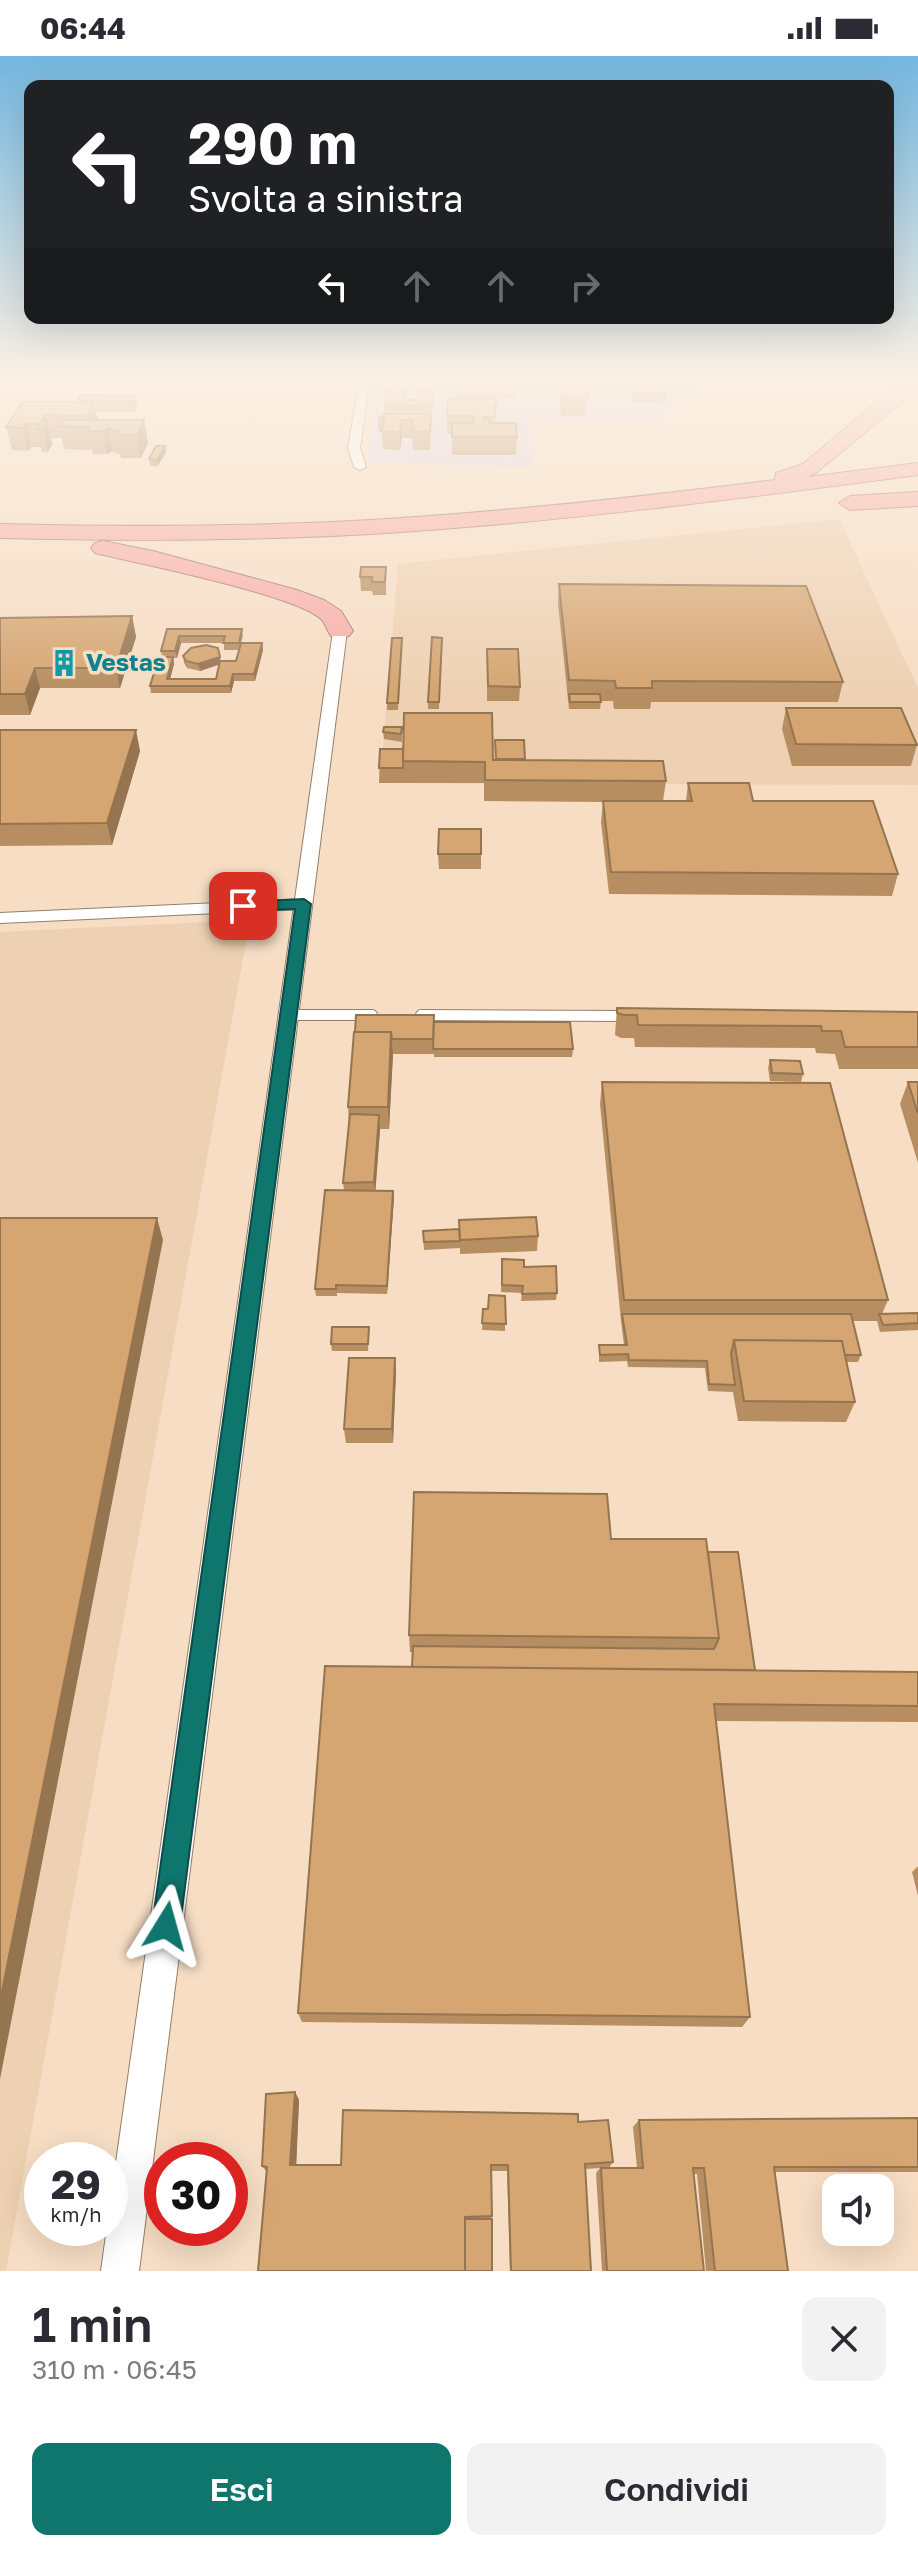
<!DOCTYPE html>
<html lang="it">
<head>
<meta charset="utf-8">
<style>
  :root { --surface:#fff; --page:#f2f2f3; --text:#2b2b33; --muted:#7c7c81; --accent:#0f766e }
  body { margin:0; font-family:"Golos Text",sans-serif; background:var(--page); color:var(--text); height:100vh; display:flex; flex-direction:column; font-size:30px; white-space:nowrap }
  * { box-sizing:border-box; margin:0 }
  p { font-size:26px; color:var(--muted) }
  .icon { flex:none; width:44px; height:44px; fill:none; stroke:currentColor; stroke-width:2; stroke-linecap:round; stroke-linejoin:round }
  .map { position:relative; height:2215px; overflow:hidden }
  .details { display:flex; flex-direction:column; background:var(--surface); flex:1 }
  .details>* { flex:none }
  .banner { position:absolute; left:24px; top:24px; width:870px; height:244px; border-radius:16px; box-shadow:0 8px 32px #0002; background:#202124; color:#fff; overflow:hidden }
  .controls { position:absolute; left:822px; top:2118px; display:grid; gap:16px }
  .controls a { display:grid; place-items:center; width:72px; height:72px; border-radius:16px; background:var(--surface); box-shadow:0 8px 32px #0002; font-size:40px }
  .speed { position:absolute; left:24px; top:2086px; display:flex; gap:16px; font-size:40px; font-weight:700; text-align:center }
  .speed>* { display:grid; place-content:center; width:104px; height:104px; border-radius:50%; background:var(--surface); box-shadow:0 8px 32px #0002; line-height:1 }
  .speed small { font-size:20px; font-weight:400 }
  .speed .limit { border:12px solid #d22; background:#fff; color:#111 }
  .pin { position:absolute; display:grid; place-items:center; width:68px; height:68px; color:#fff; margin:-34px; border-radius:16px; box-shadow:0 4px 12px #0006 }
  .me { position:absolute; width:88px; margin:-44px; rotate:8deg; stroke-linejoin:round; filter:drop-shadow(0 0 6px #0008) }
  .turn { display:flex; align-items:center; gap:28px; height:168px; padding:0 32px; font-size:36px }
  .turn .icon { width:104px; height:104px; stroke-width:2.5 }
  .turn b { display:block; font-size:56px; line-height:68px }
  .lanes { display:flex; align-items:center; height:76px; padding:0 32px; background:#0003; justify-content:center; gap:40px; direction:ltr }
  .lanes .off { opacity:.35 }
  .round { display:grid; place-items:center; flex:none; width:84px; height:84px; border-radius:16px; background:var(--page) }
  .head { display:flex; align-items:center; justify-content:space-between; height:136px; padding:0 32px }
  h1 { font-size:48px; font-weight:600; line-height:60px }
  .primary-button { display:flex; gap:16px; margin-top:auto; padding:16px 32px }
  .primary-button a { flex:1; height:92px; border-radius:16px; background:var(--accent); color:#fff; font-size:32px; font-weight:600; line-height:92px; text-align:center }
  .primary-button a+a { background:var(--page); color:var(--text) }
  .status { display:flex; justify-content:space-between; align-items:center; height:56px; padding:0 40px; background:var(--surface); direction:ltr }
  .status svg { height:22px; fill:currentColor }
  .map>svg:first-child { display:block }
  .built { fill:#eed1b2 }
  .education { fill:#ded3e7 }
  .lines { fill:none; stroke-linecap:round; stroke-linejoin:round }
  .lane-casing { stroke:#957e68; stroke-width:12 }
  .street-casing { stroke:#957e68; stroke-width:2 }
  .highway-casing { stroke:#a6756f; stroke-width:2 }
  .lane { stroke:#fff; stroke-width:10 }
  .street { fill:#fff; fill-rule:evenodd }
  .highway { fill:#f7aea9; fill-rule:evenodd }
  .wall { fill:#b78e62; fill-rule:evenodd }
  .shaded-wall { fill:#957450 }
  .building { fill:#d5a572; stroke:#957450; stroke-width:2 }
  .route { fill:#0f766e; stroke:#0a4d48; stroke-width:2 }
  .labels { text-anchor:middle; stroke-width:7; stroke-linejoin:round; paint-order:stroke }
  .far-culture-label { font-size:24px; font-weight:bold; fill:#0d838f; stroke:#f6ddc4; text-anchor:start }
</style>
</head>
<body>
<div class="status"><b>06:44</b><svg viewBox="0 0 49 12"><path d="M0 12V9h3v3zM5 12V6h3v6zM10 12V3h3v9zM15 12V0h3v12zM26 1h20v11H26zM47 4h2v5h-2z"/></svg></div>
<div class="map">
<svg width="918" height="2215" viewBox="0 0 918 2215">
  <rect width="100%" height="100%" fill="#f6ddc4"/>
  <!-- built -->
  <path class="built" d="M839 463 918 632V729L380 727 398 508Z
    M250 864 6 2215H0V876Z"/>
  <!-- education -->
  <path class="education" d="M373 328H695L694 337 656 365H530L533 411 369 407Z"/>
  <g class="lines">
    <!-- lane casing -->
    <g class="lane-casing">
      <path id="lane" d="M0 862 304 848
        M289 959H372
        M421 959 628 960"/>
    </g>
    <!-- street casing -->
    <g class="street-casing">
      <path id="street" d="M359 328H369L360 392 366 411 360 414 354 411 348 392Z
        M340 571 347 575 139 2215H101L107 2172H110V2149L333 575Z"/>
    </g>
    <!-- highway casing -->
    <g class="highway-casing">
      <path id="highway" d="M898 328H918V333L817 416 807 421 918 407V419C736 443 553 467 370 478 246 485 123 485 0 482V468C123 471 247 471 370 464 506 456 640 441 775 424L776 417 803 408Z
        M918 436V450L850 454 839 447 850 440Z
        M103 485 153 495 297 534 324 544 341 555 353 575 349 580H331C328 576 325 568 322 564 298 539 136 507 95 497L91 492 95 487Z"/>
    </g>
    <!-- lane -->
    <use href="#lane" class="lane"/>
    <!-- street -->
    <use href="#street" class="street"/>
    <!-- highway -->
    <use href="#highway" class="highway"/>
  </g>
  <!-- wall -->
  <path class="wall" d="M391 328H408L407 338H404V344H416L418 334V328H436L435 338H433L430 394H413L412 382H402L400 394 383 393 382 376H379V370L385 358V350L391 333Z
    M455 328H515V342H455Z
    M558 328H591L590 342H587L585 360H561Z
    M607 328H689V329H668L666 347 632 346 629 328Z
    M135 340 137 351 133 356H96L98 364H144L148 387 141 402H121L120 398 112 396V395L108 398H93L92 394 64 393 62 382H51L52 388 48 396H42L41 391H31L28 395 12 394 6 371 78 346V344Z
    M496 343 495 367 517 381 516 399H452V378H447V360Z
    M165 390 166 396 158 410H150L149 403Z
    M386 511V539H373L372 535H361L360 521Z
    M559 528 843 626 838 646H651L650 653H614L613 645H601L600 653H569L558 548Z
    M132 560 136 581 120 632H40L30 659H0V562Z
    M167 573H242L243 580 241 587H262L263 594 255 625H234L231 637H151L150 630 162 601 161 595ZM181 587H224V594H239L236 605H221L183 600 184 607 187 612 200 615 219 608 216 623H170L174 608 173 602H177Z
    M442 582 439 653H428V646Z
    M402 589 398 654H387V647Z
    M487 593 520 631 519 645H487Z
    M786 652 917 689 911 710H792L782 673Z
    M402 671V686L384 683 383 676Z
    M0 674 140 695 112 789 0 790Z
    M495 684 524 704 666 725 663 745H686L688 727 753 745 898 818 892 840 609 838 601 766 603 746 484 745V727H379L380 693 495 704Z
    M481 773V813H439L438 798Z
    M617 952 918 956V1013H839L835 998 816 997 815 992 635 991 634 982H621L615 979Z
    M434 967 573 993 572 1001H434V998H393L389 1073H380L375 1135 394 1142 387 1238 337 1237V1240H316L315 1233 344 1134 343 1127 349 1067 348 1051 354 976Z
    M770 1004 803 1018 801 1026 770 1025 768 1012Z
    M602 1026 888 1244 882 1258 918 1257V1274L880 1276 877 1265H853L861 1299 858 1306H846L855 1346 846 1366 738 1365 733 1336 708 1335 705 1312 628 1311 627 1305 599 1306V1289H624L621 1265 600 1048Z
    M908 1026H918V1107L900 1048Z
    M423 1175 538 1180 537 1195 460 1198V1192L424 1194Z
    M502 1203 524 1211 557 1237 556 1244 521 1245 522 1237 501 1236Z
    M505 1240V1275L482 1274 483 1253H488Z
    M369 1271 368 1295H332L331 1288Z
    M395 1302 396 1316 393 1387H346L344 1373Z
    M611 1483 708 1496 755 1614 918 1616V1666L715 1665 750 1961 742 1971 302 1966 298 1957 412 1611V1596H410L409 1579Z
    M917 1811H918V1840L912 1816Z
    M295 2036 299 2044 296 2109H341L578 2066 613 2106 609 2112H637L633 2071 639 2064 918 2062V2116H775L788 2215H706L697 2118H694L704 2215H602L596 2117 600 2112 585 2113 591 2215H510L507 2115H491L492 2215 266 2115 262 2110Z"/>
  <!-- shaded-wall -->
  <path class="shaded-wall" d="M135 340 137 351 133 356 131 345Z
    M94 346 98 369 89 371 87 360Z
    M45 359 52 388 48 396 42 365Z
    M144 364 148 387 141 402 137 379Z
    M401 364 402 382 400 394V376Z
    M26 368 31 391 28 395 23 372Z
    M110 371 108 373 112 395 108 398 104 375Z
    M165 390 166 396 158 410 157 404Z
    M132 560 136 581 120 632 116 612Z
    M179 580 181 587 177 602 175 595Z
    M262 587 263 594 255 625 254 618Z
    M173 601 174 608 168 630 167 623Z
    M220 601 221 608 200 615 198 608Z
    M35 612 40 632 30 659 25 638Z
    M233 618 234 625 231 637 230 630Z
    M136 674 140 695 112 789 107 767Z
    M391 976 393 998 389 1073 388 1051Z
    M379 1059 380 1074 375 1141 374 1126Z
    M393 1135 394 1142 387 1238V1230Z
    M157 1162 163 1184 0 2023V1945Z
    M395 1302 396 1316 393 1387 392 1373Z
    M295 2036 299 2044 296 2115 290 2109Z"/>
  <!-- building -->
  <path class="building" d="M561 328H585L587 342H562Z
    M634 328H667L668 329H634Z
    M387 333 404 334 403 344H416L417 334H433L432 350H385Z
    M80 339 135 340 131 345 78 344Z
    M448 343H496L495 361H483V363L489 364V367H516L517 381H452V367H473V360H447Z
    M22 346H94L87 360 45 359 42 365H47L43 373H37L40 368H26L23 372 6 371Z
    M384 358H431L430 376H412L413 364H401L400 376H382Z
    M380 361H384L383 370H379Z
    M70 364H144L137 379H117L119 375 108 373 110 371 104 375H88L90 371 59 370 62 365Z
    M156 390H165L157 404 149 403Z
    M361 511H386L385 526H372V521H360Z
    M559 528 806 530 843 626 652 625V632H616L615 625 569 624Z
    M132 560 116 612H35L25 638H0V562Z
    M167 573H242L239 587H223L225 580H179L175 595H161Z
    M432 581 442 582 439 646H428Z
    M392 582H402L398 647H387Z
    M241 587H262L254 618H233L230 630H150L159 601H173L167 623H216L220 605H236Z
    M206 589 218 592 220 601 198 608 186 605 183 600 191 592Z
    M487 593H518L520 631 488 630Z
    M569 638H600L601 646H570Z
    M786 652H901L917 689 796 688Z
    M404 657H492L493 704 663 705 666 725 485 724V706L403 705Z
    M384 671H402L401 678 383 676Z
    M0 674H136L107 767 0 768Z
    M495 684H524L525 703H496Z
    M380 693H403V712H379Z
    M688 727H749L753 745H873L898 818 611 816 603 745H692Z
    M439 773H481V798H438Z
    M617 952 918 956V991H845L841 975H822L821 970 638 969 637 959H624L617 957Z
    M356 959H434L433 983H392L391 976H355Z
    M434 966H570L573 993H433Z
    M354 976H391L388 1051H348Z
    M770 1004 800 1005 803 1018 772 1017Z
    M602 1026 830 1027 888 1244H624Z
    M908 1026H918V1058Z
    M350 1058 379 1059 374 1126 343 1127Z
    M325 1134 393 1135 387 1230 336 1229V1233H315Z
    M536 1161 538 1180 460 1184 459 1164Z
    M0 1162H157L0 1945Z
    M459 1173 460 1185 424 1186 423 1175Z
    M502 1203 524 1204V1211L556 1210 557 1237 522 1238 523 1230 502 1229Z
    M489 1239 505 1240 506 1268 482 1267 483 1253H488Z
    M918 1257V1267L883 1269 879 1258Z
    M622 1258H851L861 1299H845L842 1285 734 1284 731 1298 735 1329 709 1328 707 1305 629 1304 628 1298 600 1299 599 1289H627Z
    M332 1271H369L368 1288H331Z
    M734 1284 842 1285 855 1346 744 1345Z
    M349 1302H395L392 1373H344Z
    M414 1436 607 1438 611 1483H706L719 1582 409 1579Z
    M708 1496H738L755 1614 412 1611 413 1590 714 1593 719 1582Z
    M325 1610 918 1616V1650L714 1648 750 1961 298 1957Z
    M295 2036 290 2109H341L343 2054 578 2058V2066L608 2064 613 2106 585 2108 591 2215H511L508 2109H491L492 2160 465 2161V2215H258L267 2111 262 2110 266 2038Z
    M918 2062V2111H774L788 2215H715L704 2112H693L704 2215H607L601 2112H643L639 2064Z
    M465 2163H492V2215H465Z"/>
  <!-- sky -->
  <linearGradient id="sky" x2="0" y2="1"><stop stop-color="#74b7df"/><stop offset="0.51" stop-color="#fbf0e4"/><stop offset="1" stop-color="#fbf0e4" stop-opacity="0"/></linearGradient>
  <rect width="918" height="638" fill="url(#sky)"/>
  <!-- route -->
  <path class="route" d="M304 843 311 848 180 1870 176 1879 166 1883 156 1879 152 1870 295 853 243 855 235 850 243 846Z"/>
  <!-- icons -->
  <defs>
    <g id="building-bare" transform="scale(2.16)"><path d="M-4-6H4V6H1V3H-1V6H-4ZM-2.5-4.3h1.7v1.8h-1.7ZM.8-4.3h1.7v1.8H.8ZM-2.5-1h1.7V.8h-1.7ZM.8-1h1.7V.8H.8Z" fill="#0f9aa8" stroke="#f6ddc4" stroke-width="2.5" paint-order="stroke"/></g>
  </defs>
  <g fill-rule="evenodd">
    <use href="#building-bare" x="64" y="607"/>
  </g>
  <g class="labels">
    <!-- far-culture labels -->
    <g class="far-culture-label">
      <text x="86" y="615">Vestas</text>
    </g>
  </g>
</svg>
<div class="controls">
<a><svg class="icon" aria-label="sound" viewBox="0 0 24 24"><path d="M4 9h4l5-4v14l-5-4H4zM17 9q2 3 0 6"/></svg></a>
</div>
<div class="speed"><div>29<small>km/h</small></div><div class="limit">30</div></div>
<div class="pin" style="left:243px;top:850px;background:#d93025"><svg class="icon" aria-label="arrive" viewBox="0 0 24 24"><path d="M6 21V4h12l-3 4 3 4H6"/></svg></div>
<svg class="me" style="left:166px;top:1870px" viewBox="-20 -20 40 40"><path d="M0-17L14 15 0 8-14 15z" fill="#0f766e" stroke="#fff" stroke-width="4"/></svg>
<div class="banner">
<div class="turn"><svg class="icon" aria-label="left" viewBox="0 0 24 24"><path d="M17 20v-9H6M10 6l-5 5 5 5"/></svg><div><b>290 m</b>Svolta a sinistra</div></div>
<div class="lanes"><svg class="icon" aria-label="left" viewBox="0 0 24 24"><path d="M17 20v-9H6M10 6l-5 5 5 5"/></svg><svg class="icon off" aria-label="ahead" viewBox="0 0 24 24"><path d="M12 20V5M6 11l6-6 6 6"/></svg><svg class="icon off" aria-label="ahead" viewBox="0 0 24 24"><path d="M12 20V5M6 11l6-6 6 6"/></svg><svg class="icon off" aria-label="right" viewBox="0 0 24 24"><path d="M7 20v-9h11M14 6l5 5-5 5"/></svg></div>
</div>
</div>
<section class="details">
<div class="head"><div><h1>1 min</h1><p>310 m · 06:45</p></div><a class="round"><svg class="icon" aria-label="close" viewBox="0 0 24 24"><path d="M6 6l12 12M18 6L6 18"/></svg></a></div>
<div class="primary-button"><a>Esci</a><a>Condividi</a></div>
</section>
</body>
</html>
